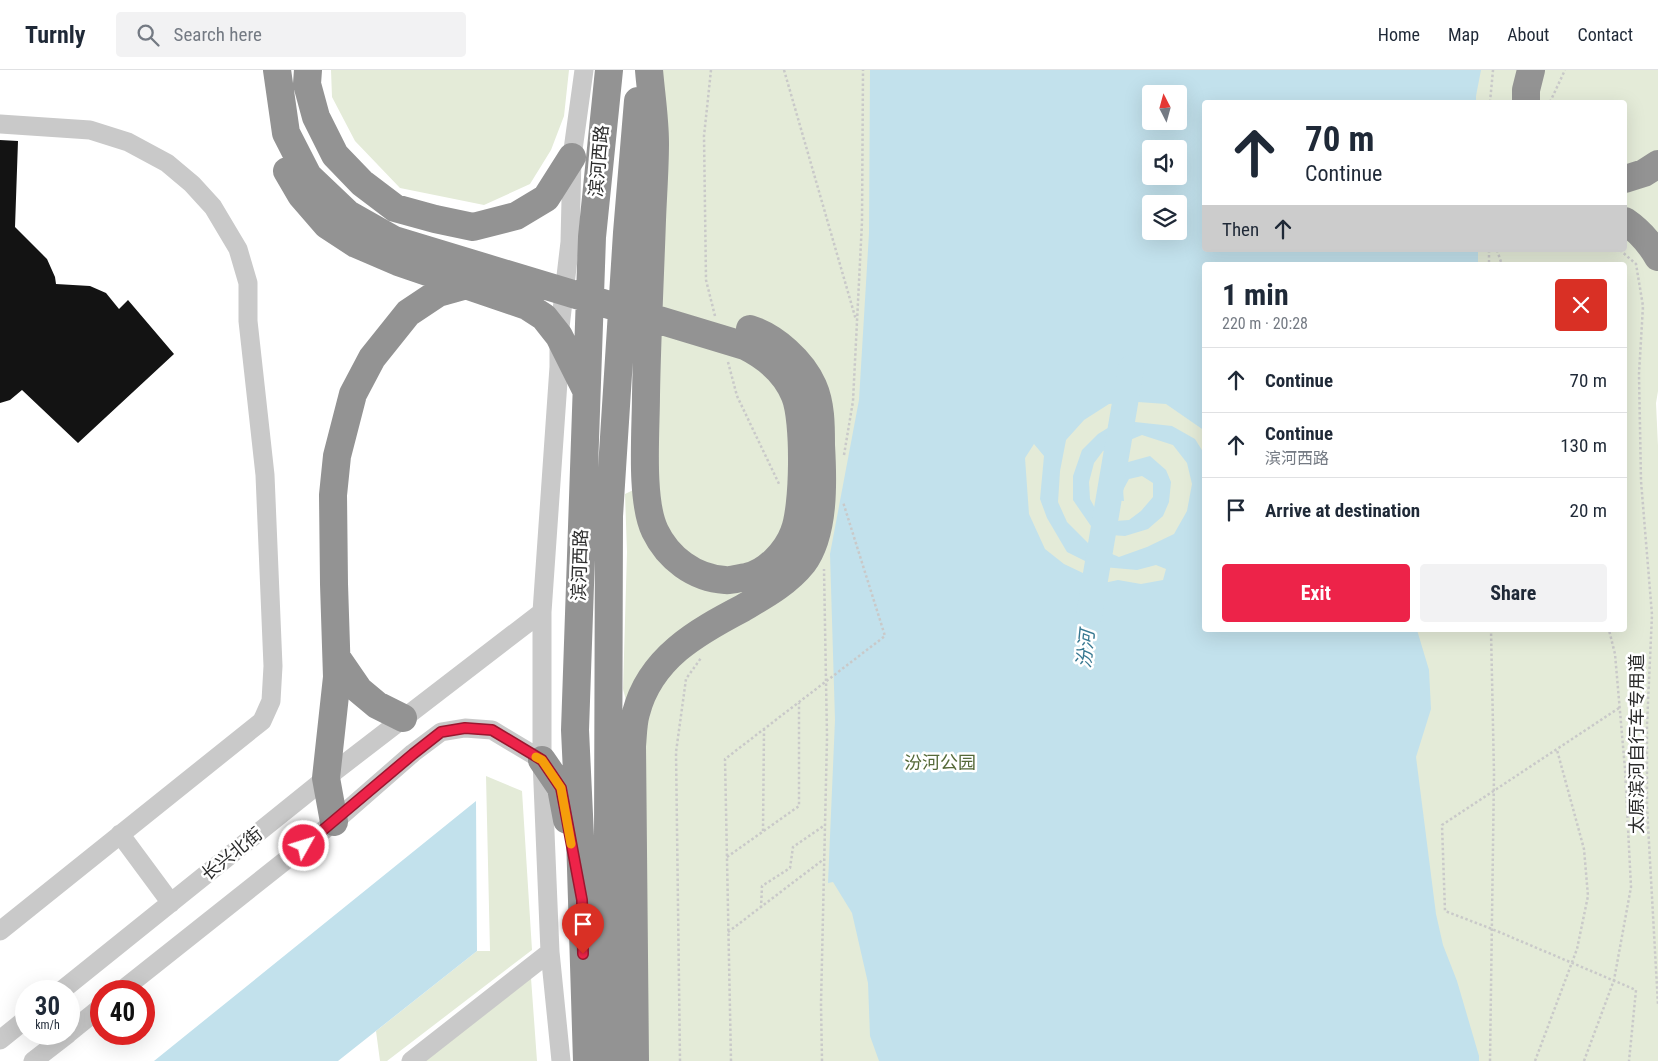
<!DOCTYPE html>
<html lang="en">
<head>
<meta charset="utf-8">
<style>
  :root { --surface:#fff; --page:#f2f2f3; --text:#1f2937; --muted:#747a83; --line:#e0e1e3; --accent:#ed2349 }
  body { margin:0; font-family:"Roboto Condensed","Noto Sans SC",sans-serif; background:var(--page); color:var(--text); height:100vh; display:flex; flex-direction:column; font-size:19px; white-space:nowrap }
  * { box-sizing:border-box; margin:0 }
  p { font-size:16px; color:var(--muted) }
  .icon { flex:none; width:28px; height:28px; fill:none; stroke:currentColor; stroke-width:2; stroke-linecap:round; stroke-linejoin:round }
  .map { position:relative; flex:1; overflow:hidden }
  .drawer { position:absolute; left:1202px; top:192px; width:425px; height:370px; display:flex; flex-direction:column; background:var(--surface); border-radius:5px; box-shadow:0 5px 20px #0002 }
  .drawer>* { flex:none }
  .banner { position:absolute; left:1202px; top:30px; width:425px; height:152px; border-radius:5px; box-shadow:0 5px 20px #0002; background:#fff; color:var(--text); overflow:hidden }
  .needle { width:32px; rotate:354deg }
  .tools { position:absolute; left:1142px; top:15px; display:grid; gap:10px }
  .tools a { display:grid; place-items:center; width:45px; height:45px; border-radius:5px; background:var(--surface); box-shadow:0 5px 20px #0002; font-size:25px }
  .speed { position:absolute; left:15px; top:910px; display:flex; gap:10px; font-size:25px; font-weight:700; text-align:center }
  .speed>* { display:grid; place-content:center; width:65px; height:65px; border-radius:50%; background:var(--surface); box-shadow:0 5px 20px #0002; line-height:1 }
  .speed small { font-size:12px; font-weight:400 }
  .speed .limit { border:8px solid #d22; background:#fff; color:#111 }
  .pin { position:absolute; display:grid; place-items:center; width:42px; height:42px; color:#fff; margin:-51px -21px; border-radius:50% 50% 50% 0; rotate:-45deg; box-shadow:0 0 5px #0007 }
  .pin .icon { rotate:45deg }
  .me { position:absolute; width:55px; margin:-28px; rotate:51deg; stroke-linejoin:round; filter:drop-shadow(0 0 4px #0008) }
  .turn { display:flex; align-items:center; gap:18px; height:105px; padding:0 20px; font-size:22px }
  .turn .icon { width:65px; height:65px; stroke-width:2.5 }
  .turn b { display:block; font-size:35px; line-height:42px }
  .then { display:flex; align-items:center; height:48px; padding:0 20px; background:#0003; gap:10px; font-size:19px }
  .round { display:grid; place-items:center; flex:none; width:52px; height:52px; border-radius:5px; background:var(--page) }
  .summary { display:flex; align-items:center; justify-content:space-between; height:85px; padding:0 20px }
  h1 { font-size:30px; font-weight:700; line-height:38px }
  .action { display:flex; gap:10px; margin-top:auto; padding:10px 20px }
  .action a { flex:1; height:58px; border-radius:5px; background:var(--accent); color:#fff; font-size:20px; font-weight:700; line-height:58px; text-align:center }
  .action a+a { background:var(--page); color:var(--text) }
  ul { padding:0; list-style:none }
  li { display:flex; align-items:center; gap:15px; height:65px; padding:0 20px; border-top:1px solid var(--line) }
  li div { flex:1 }
  li b { display:block; font-size:19px }
  li em { font-style:normal }
  header { display:flex; align-items:center; gap:30px; box-sizing:border-box; height:70px; padding:0 25px; background:var(--surface); border-bottom:1px solid var(--line) }
  header strong { font-size:24px }
  nav { display:flex; gap:28px; margin-inline-start:auto; font-size:18px }
  .search { width:350px; height:45px; background:var(--page); display:flex; align-items:center; gap:12px; box-sizing:border-box; padding:0 18px; border-radius:5px; color:var(--muted); font-size:19px }
  .map>svg:first-child { display:block }
  .green { fill:#e4ebd8; fill-rule:evenodd }
  .water { fill:#c2e1ec; fill-rule:evenodd }
  .lines { fill:none; stroke-linecap:round; stroke-linejoin:round }
  .river { stroke:#c2e1ec; stroke-width:26 }
  .building { fill:#131313 }
  .path { stroke:#c9c9c9; stroke-width:2.5; stroke-dasharray:2.5 2.5; stroke-linecap:butt }
  .minor { stroke:#c9c9c9; stroke-width:19 }
  .highway { stroke:#939393; stroke-width:28 }
  .route-casing { stroke:#9a172f; stroke-width:12 }
  .route { stroke:#ed2349; stroke-width:9 }
  .slow { stroke:#f59e0b; stroke-width:9 }
  .labels { text-anchor:middle; stroke-width:5; stroke-linejoin:round; paint-order:stroke }
  .street-label { font-size:18px; fill:#2c2c2c; stroke:#fff }
  .park-label { font-size:18px; fill:#546938; stroke:#fff }
  .water-label { font-size:19px; font-style:italic; fill:#377891; stroke:#fff }
</style>
</head>
<body>
<header>
<strong>Turnly</strong>
<div class="search"><svg class="icon" aria-label="search" viewBox="0 0 24 24"><circle cx="10" cy="10" r="6"/><path d="M15 15l6 6"/></svg>Search here</div>
<nav><a>Home</a><a>Map</a><a>About</a><a>Contact</a></nav>
</header>
<div class="map">
<svg width="1658" height="991" viewBox="0 0 1658 991">
  <rect width="100%" height="100%" fill="#fff"/>
  <!-- green -->
  <path class="green" d="M331 0H569L564 46 551 80 530 114 484 135 400 118 355 71 332 27Z
    M661 0H1658V321L1656 333 1658 376V991H646L643 694 623 619 627 482 625 424 654 410ZM1151 24H1179V51H1151ZM1205 32H1625V180H1205ZM1151 79H1179V106H1151ZM1151 134H1179V161H1151ZM1205 195H1625V560H1205Z
    M486 706 522 721 532 880 387 991H380L376 961 477 881H490Z
    M531 908 537 991H425Z"/>
  <!-- water -->
  <path class="water" d="M870 0H1481L1476 26V32H1205V180H1478V195H1205V361L1166 334 1138 332 1109 334 1084 350 1066 370 1060 401 1058 432 1067 452 1089 474 1119 487 1147 477 1174 464 1187 441 1192 414 1187 393 1173 375 1142 365 1103 381 1094 393 1089 412 1090 429 1097 442 1115 451 1129 450 1141 441 1153 427V413L1142 406 1129 409 1123 420 1124 431 1113 430 1108 416 1109 403 1121 394 1150 386 1166 400 1171 412 1169 432 1163 446 1148 459 1125 466 1110 465 1093 459 1073 430V406L1082 380 1098 364 1111 356 1135 352 1172 356 1195 369 1205 385V560H1417L1429 600 1431 639 1416 687 1436 844 1443 875 1457 911 1479 986V991H879L870 966 868 913 852 843 833 812 828 813 835 650 830 484 859 330 869 163ZM1151 24H1179V51H1151ZM1151 79H1179V106H1151ZM1151 134H1179V161H1151ZM1034 374 1044 386 1040 429 1047 448 1067 482 1087 492 1103 497 1137 500 1156 495 1166 499 1163 510 1141 514 1118 510 1104 513 1064 494 1045 479 1029 444 1025 388Z
    M476 731 477 881 338 991H154Z"/>
  <g class="lines">
    <!-- river -->
    <path class="river" d="M1089 545 1131 298"/>
  </g>
  <!-- building -->
  <path class="building" d="M0 70 18 71 15 157 47 189 55 207 56 214 90 216 106 223 119 239 128 230 174 284 78 373 22 320 10 330 0 333Z"/>
  <g class="lines">
    <!-- path -->
    <path class="path" d="M711 0 704 66 706 210 715 246
      M784 0 856 250
      M1490 32 1493 0
      M1550 32 1565 0
      M1489 180V195
      M1497 180 1502 195
      M1620 180 1636 194 1643 236 1639 304 1641 411 1652 545 1647 655V737L1658 935
      M728 292 737 326 780 416
      M844 385 853 331 862 152 863 0
      M1619 638 1442 755 1445 841 1492 859 1636 920 1629 991
      M763 761 764 660
      M727 787 799 736V633
      M761 838 762 816 790 798 793 777 825 755
      M728 862 824 789
      M680 991 676 682 686 609 701 588
      M731 991 725 689 885 566 843 432
      M822 991 821 934 827 667 824 499
      M1490 991 1494 704 1491 560
      M1535 991 1577 879 1588 826 1584 779 1557 680
      M1584 991 1614 910 1631 817 1625 699 1615 584 1609 560"/>
    <!-- minor -->
    <path class="minor" d="M0 54 90 60 128 72 167 93 192 114 213 137 238 179 248 213V251L265 405 273 596 271 631 262 651 0 861
      M120 764 171 833
      M61 921 326 708 542 542
      M121 921 334 752 413 683 441 662 465 658 492 660 542 690
      M69 963 101 937
      M0 970 26 949
      M33 991 68 964
      M411 991 550 882
      M561 991 550 882 542 690V542L559 297V266L570 172 572 87 584 0"/>
    <!-- highway -->
    <path class="highway" d="M277 0 286 63 308 106 348 144 394 170 745 276C767 287 786 303 795 326 805 350 804 438 794 462 787 481 767 503 746 507 739 508 731 511 725 510 694 508 668 488 655 461 640 430 646 360 646 325 647 267 650 208 652 150 653 124 655 98 655 73 655 49 651 24 649 0
      M308 0 307 14 316 47 335 85 362 113 395 138 435 149 473 157 516 146 546 128 572 87
      M1526 32V20L1531 0
      M287 101 301 125 327 155 356 174 398 192 527 236 544 247 559 266 585 318
      M1625 109 1644 103 1658 94
      M1625 151C1638 160 1650 173 1658 187
      M337 588 359 620 377 635 403 648
      M542 690 561 718 567 750
      M334 752 326 708 337 607 334 514 333 425 337 386 353 324 372 288 408 243 438 223 481 211 509 209
      M587 991 580 766 575 660 592 167 609 0
      M612 991 608 771 609 446 627 163 638 31
      M635 991 632 676C633 665 633 653 636 643 650 588 697 562 743 538 765 525 787 513 803 493 825 464 823 410 821 375 821 355 821 334 813 316 802 291 775 267 750 259"/>
  </g>
  <g class="lines">
    <!-- route casing -->
    <g class="route-casing">
      <path id="route" d="M304 776 413 684 441 662 465 658 492 660 542 690 561 718 582 830 583 884"/>
    </g>
    <!-- route -->
    <use href="#route" class="route"/>
    <!-- slow -->
    <path class="slow" d="M536 687 542 690 561 718 571 774"/>
  </g>
  <g class="labels">
    <!-- street labels -->
    <g class="street-label">
      <text transform="translate(599 91) rotate(-85)" y="6">滨河西路</text>
      <text transform="translate(580 495) rotate(-88)" y="6">滨河西路</text>
      <text transform="translate(1637 674) rotate(-90)" y="6">太原滨河自行车专用道</text>
      <text transform="translate(232 784) rotate(-39)" y="6">长兴北街</text>
    </g>
    <!-- park labels -->
    <g class="park-label">
      <text x="940" y="699">汾河公园</text>
    </g>
    <!-- water labels -->
    <g class="water-label">
      <text transform="translate(1085 579) rotate(-84)" y="7">汾河</text>
    </g>
  </g>
</svg>
<div class="tools">
<a><svg class="needle" viewBox="-14 -14 28 28"><path d="M0-13l5 13h-10z" fill="#e53935"/><path d="M0 13l5-13h-10z" fill="#747a83"/></svg></a>
<a><svg class="icon" aria-label="sound" viewBox="0 0 24 24"><path d="M4 9h4l5-4v14l-5-4H4zM17 9q2 3 0 6"/></svg></a>
<a><svg class="icon" aria-label="layers" viewBox="0 0 24 24"><path d="M12 4l9 5-9 5-9-5zM3 14l9 5 9-5"/></svg></a>
</div>
<div class="speed"><div>30<small>km/h</small></div><div class="limit">40</div></div>
<div class="pin" style="left:583px;top:884px;background:#d93025"><svg class="icon" aria-label="arrive" viewBox="0 0 24 24"><path d="M6 21V4h12l-3 4 3 4H6"/></svg></div>
<svg class="me" style="left:304px;top:776px" viewBox="-20 -20 40 40"><circle r="17" fill="#ed2349" stroke="#fff" stroke-width="3"/><path d="M0-11L8 9 0 5-8 9z" fill="#fff"/></svg>
<div class="banner">
<div class="turn"><svg class="icon" aria-label="ahead" viewBox="0 0 24 24"><path d="M12 20V5M6 11l6-6 6 6"/></svg><div><b>70 m</b>Continue</div></div>
<div class="then">Then<svg class="icon" aria-label="ahead" viewBox="0 0 24 24"><path d="M12 20V5M6 11l6-6 6 6"/></svg></div>
</div>
<section class="drawer">
<div class="summary"><div><h1>1 min</h1><p>220 m · 20:28</p></div><a class="round" style="background:#d93025;color:#fff"><svg class="icon" aria-label="close" viewBox="0 0 24 24"><path d="M6 6l12 12M18 6L6 18"/></svg></a></div>
<ul>
<li><svg class="icon" aria-label="ahead" viewBox="0 0 24 24"><path d="M12 20V5M6 11l6-6 6 6"/></svg><div><b>Continue</b></div><em>70 m</em></li>
<li><svg class="icon" aria-label="ahead" viewBox="0 0 24 24"><path d="M12 20V5M6 11l6-6 6 6"/></svg><div><b>Continue</b><p>滨河西路</p></div><em>130 m</em></li>
<li><svg class="icon" aria-label="arrive" viewBox="0 0 24 24"><path d="M6 21V4h12l-3 4 3 4H6"/></svg><div><b>Arrive at destination</b></div><em>20 m</em></li>
</ul>
<div class="action"><a>Exit</a><a>Share</a></div>
</section>
</div>
</body>
</html>
